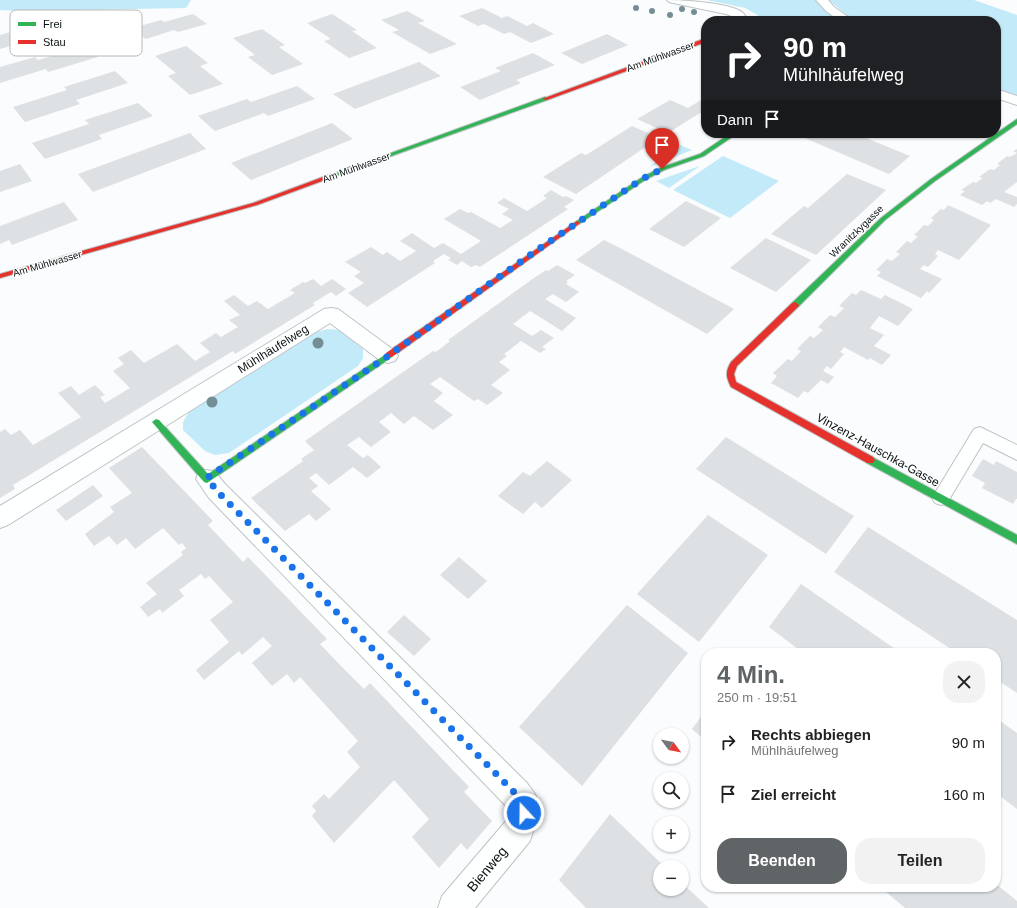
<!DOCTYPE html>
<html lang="de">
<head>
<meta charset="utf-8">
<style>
  :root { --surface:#fff; --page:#f2f2f2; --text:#222; --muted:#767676; --accent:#5f6466 }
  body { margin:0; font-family:Helvetica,sans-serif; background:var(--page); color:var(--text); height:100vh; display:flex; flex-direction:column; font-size:15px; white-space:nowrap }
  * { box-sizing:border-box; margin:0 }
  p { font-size:13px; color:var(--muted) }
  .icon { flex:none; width:22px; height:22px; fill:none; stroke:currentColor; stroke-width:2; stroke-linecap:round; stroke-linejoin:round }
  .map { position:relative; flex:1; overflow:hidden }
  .drawer { position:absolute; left:701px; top:648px; width:300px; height:244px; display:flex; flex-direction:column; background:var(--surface); border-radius:16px; box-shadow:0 1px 3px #0004 }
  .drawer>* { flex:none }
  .top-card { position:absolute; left:701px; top:16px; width:300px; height:122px; border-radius:16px; box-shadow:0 1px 3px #0004; background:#202124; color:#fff; overflow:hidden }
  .needle { width:26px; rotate:122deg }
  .fabs { position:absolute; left:653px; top:728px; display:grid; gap:8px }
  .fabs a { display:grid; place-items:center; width:36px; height:36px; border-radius:50%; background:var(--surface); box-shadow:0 1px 3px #0004; font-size:20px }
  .pin { position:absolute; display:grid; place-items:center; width:34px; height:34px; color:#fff; margin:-41px -17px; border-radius:50% 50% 50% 0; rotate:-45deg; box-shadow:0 0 4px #0007 }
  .pin .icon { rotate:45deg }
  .me { position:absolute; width:44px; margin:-22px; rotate:339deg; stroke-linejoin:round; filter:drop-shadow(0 0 3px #0008) }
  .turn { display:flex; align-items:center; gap:14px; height:84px; padding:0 16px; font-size:18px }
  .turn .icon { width:52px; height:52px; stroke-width:2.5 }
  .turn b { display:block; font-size:28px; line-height:34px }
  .then { display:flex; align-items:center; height:38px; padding:0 16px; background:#0003; gap:8px; font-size:15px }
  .round { display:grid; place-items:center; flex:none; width:42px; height:42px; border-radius:16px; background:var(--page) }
  .headline { display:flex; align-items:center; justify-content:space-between; height:68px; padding:0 16px }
  h1 { font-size:24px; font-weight:800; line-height:30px; color:var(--accent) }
  .cta { display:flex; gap:8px; margin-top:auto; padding:8px 16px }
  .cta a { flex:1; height:46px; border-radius:16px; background:var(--accent); color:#fff; font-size:16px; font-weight:800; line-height:46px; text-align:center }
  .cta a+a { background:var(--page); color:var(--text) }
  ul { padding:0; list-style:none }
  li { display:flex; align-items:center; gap:12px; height:52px; padding:0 16px }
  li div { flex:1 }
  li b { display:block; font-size:15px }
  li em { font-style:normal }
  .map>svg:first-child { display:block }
  .green { fill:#c3eaf9 }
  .building { fill:#dde1e3 }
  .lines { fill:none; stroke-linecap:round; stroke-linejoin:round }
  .lane-casing { stroke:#bfc3c5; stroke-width:2 }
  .street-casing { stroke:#bfc3c5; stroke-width:2 }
  .fast-casing { stroke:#bfc3c5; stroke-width:2 }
  .jam-casing { stroke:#bfc3c5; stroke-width:2 }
  .lane { fill:#feffff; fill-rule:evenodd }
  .street { fill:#feffff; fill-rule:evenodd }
  .fast { fill:#30b455; fill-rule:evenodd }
  .jam { fill:#e5322d; fill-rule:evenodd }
  .tree { fill:#758e96 }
  .route { stroke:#1a73e8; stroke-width:7; stroke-dasharray:0 12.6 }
  .labels { text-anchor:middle; stroke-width:3; stroke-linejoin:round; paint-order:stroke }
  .far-street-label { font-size:10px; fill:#0b1214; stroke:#fff }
  .street-label { font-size:12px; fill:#0b1214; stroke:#fff }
  .near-street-label { font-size:14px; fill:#0b1214; stroke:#fff }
  .key { fill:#fff; stroke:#b6b8b8; stroke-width:1 }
  .key-label { font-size:11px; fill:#0b1214 }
</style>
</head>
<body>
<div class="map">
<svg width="1017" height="908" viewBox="0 0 1017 908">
  <rect width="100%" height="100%" fill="#fafcfd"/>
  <!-- green -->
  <path class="green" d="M0 0H191L186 8 20 11 0 10Z
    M707 0H816L839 21H761V17L745 8Z
    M829 0H974L1017 15V97L996 89V21H853Z
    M680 145 692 150 649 167Z
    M723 156 779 181 730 218 673 190Z
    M700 166 669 188 656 181Z
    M328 329 339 330 363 349V358L358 366 229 453 215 455 205 451 183 430V422L189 412 316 332Z"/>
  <!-- building -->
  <path class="building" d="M482 8 502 18 507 16 527 26 533 23 554 34 531 43 510 32 504 34 484 24 478 26 459 16Z
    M407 11 425 21 418 23 457 44 430 54 392 32 399 30 381 20Z
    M193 14 207 24 178 32 174 30 146 39 142 36 110 45 98 35 129 25 133 28 161 20 164 22Z
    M332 14 357 30 352 31 377 48 349 58 324 41 331 39 307 23Z
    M65 17 76 27 0 49V35Z
    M262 29 285 45 279 47 303 64 272 75 248 57 255 55 233 38Z
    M607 34 628 45 582 64 561 53Z
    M86 46 98 57 48 72 46 69 0 83V67L35 57 38 60Z
    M186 46 208 63 200 66 223 84 190 95 168 76 176 73 155 56Z
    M533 53 555 65 516 80 521 83 480 100 460 87 501 71 495 68Z
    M419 62 441 76 355 109 333 94Z
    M115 71 128 83 76 100 80 104 25 122 13 107 67 90 64 87Z
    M297 86 315 99 268 116 264 113 215 131 198 116 247 99 251 102Z
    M706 97V116L700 113 668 133 637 119 670 100 688 108Z
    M138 103 153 116 99 135 102 139 45 159 32 143 89 124 85 120Z
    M332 123 353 139 251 180 231 163Z
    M632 126 659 138 576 194 543 177 581 153 586 155Z
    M190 133 206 149 93 192 78 174Z
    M793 133H854L910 156 889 174Z
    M1017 149V182L1004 192 1017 197V204L1014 207 996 199 990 203 987 201 982 205 960 195 965 191 961 190 973 182 976 183 983 178 979 177 990 169 994 170 1000 165 997 164 1007 156 1010 157 1017 153 1013 151Z
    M20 164 32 181 0 192V171Z
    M847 174 886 190 816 255 771 234 804 206 808 208Z
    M551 190 563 197 566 196 574 200 564 207 568 209 480 267 476 265 471 267 462 261 457 265 448 260 451 258 444 254 433 261 435 263 367 307 348 293 364 283 354 276 361 272 345 262 371 247 383 255 387 252 400 261 416 251 400 241 412 233 434 248 443 243 461 254 481 241 444 219 460 209 468 213 471 212 500 228 513 220 502 214 509 209 497 203 504 198 527 211 547 198 543 196Z
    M686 201 721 218 684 247 649 229Z
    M64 202 78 220 12 245 9 240 0 244V226Z
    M948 205 991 225 959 260 938 250 935 254 938 256 928 267 924 265 920 269 942 279 929 293 927 291 921 298 877 276 881 272 876 270 887 259 892 261 900 254 896 252 907 241 911 243 918 236 914 235 924 225 928 226 934 220 931 218 941 209 944 210Z
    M766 238 811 260 776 292 730 268Z
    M604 240 622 249 734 309 707 334 576 260Z
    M557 265 575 275 566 281 568 282 566 284 579 292 566 302 553 294 545 299 576 318 562 331 530 311 513 324 532 336 541 330 554 338 542 347 546 349 540 353 521 341 504 354 507 356 499 362 510 370 491 385 503 393 487 405 478 399 474 401 440 377 430 384 443 393 434 401 453 415 433 430 414 416 404 424 391 413 379 422 391 432 371 447 359 437 347 445 363 458 368 455 381 467 367 478 353 467 329 485 316 473 309 478 318 486 311 491 331 509 316 521 309 514 285 531 251 498 303 461 301 459 314 450 305 441 433 351 435 352 440 349 450 341 448 340 531 280 546 270 548 271Z
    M313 279 321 286 332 279 346 289 336 296 331 292 313 303 315 305 235 354 233 351 13 485 15 489 0 498V432L5 429 11 435 20 430 33 445 81 417 58 393 71 386 79 395 95 385 105 395 100 397 105 403 130 388 113 371 124 364 118 358 131 350 144 363 177 344 195 361 210 352 200 343 216 333 221 337 238 327 229 320 240 315 224 301 234 295 248 306 257 301 268 309 295 293 290 290 303 282 305 283Z
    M861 290 881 299 885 295 913 309 898 326 879 316 870 328 884 335 874 346 891 355 882 365 870 358 868 360 844 347 840 352 844 354 831 369 827 366 823 371 834 377 828 384 821 380 808 393 804 391 798 398 771 383 777 376 773 373 788 359 792 361 801 351 797 349 810 336 814 338 823 330 818 327 830 315 835 317 844 308 839 306 852 293 856 295Z
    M726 437 854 516 826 554 696 469Z
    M142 447 213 521 208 525 243 562 248 557 327 639 320 644 341 666 364 689 370 683 469 787 464 792 492 821 467 850 461 843 439 868 412 837 429 819 394 780 334 843 312 816 316 811 312 806 324 794 329 799 360 767 347 752 358 741 300 677 294 683 287 674 272 686 252 663 272 646 263 637 242 655 239 651 204 680 196 670 229 642 210 620 233 602 209 576 205 579 201 574 179 590 184 596 162 613 160 609 148 617 140 607 157 594 146 583 183 555 181 552 186 548 182 543 179 545 163 528 135 549 126 538 117 545 109 536 94 546 85 534 114 512 110 507 132 493 109 468Z
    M983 459 994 465 996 461 1017 472V499H1016L1013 504 982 488 985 483 972 476Z
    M547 461 572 480 542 508 535 502 523 514 498 496 523 472 530 476Z
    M93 485 103 496 66 521 56 510Z
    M708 515 768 555 699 642 637 594Z
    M868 527 1017 620V693L996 679V653H957L834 572Z
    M459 557 487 581 468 599 440 575Z
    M801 584 830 604 901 653H803L769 627Z
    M627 605 688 653 582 786 519 727Z
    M404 615 431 639 414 656 387 632Z
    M706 710V741L692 729Z
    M996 718 1017 733V809L996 793Z
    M610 814 665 867H660V889H682V883L709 908H586L559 880Z
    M996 884 1017 901V908H905L880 887H996Z"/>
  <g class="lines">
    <!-- lane casing -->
    <g class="lane-casing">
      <path id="lane" d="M980 427 1017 445V460L983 443 947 503 941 505 935 503 932 498 935 493 974 429Z"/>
    </g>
    <!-- street casing -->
    <g class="street-casing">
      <path id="street" d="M667 0C683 0 732 3 743 13 745 15 747 19 748 21H736L734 17 726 14 673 3 669 2Z
        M816 0H828L834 7 854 21H840L826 11Z
        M996 89 1017 96V105L996 98Z
        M331 308 338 309 395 351 398 356 395 361 388 363 381 361 330 323 8 525 0 528V506L324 309Z
        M207 470 215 472 225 484 527 783 535 794 539 805V813L530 841 475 908H438L442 896 506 821 509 809 209 498 196 479 199 472Z"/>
    </g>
    <!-- fast casing -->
    <g class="fast-casing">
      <path id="fast" d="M545 97 548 99 547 100 333 177 328 176Z
        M1017 119V124L935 181 885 220 798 307H792V303L881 218 931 179Z
        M731 133H738L704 156 664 170 645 180 579 224H575L574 223 641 178 660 168 700 154Z
        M389 352 392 353 393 355 392 357 207 483 204 482 152 422 156 419 159 420 208 474Z
        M870 456 1017 535V544L867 463 865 460 867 457Z"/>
    </g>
    <!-- jam casing -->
    <g class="jam-casing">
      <path id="jam" d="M706 38V42L547 100 542 99Z
        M331 174 333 175V177L257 205 0 278V274L253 203Z
        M577 221 580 223 579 224 392 357H386L385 355 386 353Z
        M795 302 799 305 798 307 737 366 734 374 736 382 873 457 875 460 873 463H867L731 387C726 377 725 372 731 362L792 303Z"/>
    </g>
    <!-- lane -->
    <use href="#lane" class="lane"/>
    <!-- street -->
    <use href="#street" class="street"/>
    <!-- fast -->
    <use href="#fast" class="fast"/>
    <!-- jam -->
    <use href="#jam" class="jam"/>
  </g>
  <!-- trees -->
  <g class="tree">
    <circle cx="636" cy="8" r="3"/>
    <circle cx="682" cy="9" r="3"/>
    <circle cx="652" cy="11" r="3"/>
    <circle cx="694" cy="12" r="3"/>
    <circle cx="670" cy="15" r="3"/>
    <circle cx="318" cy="343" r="5.5"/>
    <circle cx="212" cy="402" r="5.5"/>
  </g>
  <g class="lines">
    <!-- route -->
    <path class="route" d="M524 813V805L516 794 217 491 207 478 388 356 537 250 642 179 662 169"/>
  </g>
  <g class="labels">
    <!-- far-street labels -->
    <g class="far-street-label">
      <text transform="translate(660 56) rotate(-20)" y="4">Am Mühlwasser</text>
      <text transform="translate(356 167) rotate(-20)" y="4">Am Mühlwasser</text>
      <text transform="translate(856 231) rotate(-44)" y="4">Wranitzkygasse</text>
      <text transform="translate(47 263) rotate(-16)" y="4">Am Mühlwasser</text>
    </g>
    <!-- street labels -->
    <g class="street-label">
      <text transform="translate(273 349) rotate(-32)" y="4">Mühlhäufelweg</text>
      <text transform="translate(878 450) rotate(29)" y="4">Vinzenz-Hauschka-Gasse</text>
    </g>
    <!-- near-street labels -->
    <g class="near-street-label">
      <text transform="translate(487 869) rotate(-50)" y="5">Bienweg</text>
    </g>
  </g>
  <!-- legend -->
  <rect x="10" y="10" width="132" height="46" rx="6" class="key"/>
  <rect x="18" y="22" width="18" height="4" fill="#30b455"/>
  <rect x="18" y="40" width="18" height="4" fill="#e5322d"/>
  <g class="key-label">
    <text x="43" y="28">Frei</text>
    <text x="43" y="46">Stau</text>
  </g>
</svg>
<div class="fabs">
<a><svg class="needle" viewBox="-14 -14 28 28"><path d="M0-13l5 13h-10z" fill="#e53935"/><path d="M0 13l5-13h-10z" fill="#767676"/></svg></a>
<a><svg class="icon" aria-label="search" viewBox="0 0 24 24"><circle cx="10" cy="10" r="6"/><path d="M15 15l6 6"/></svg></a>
<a>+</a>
<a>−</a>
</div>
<div class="pin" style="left:662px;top:169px;background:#d93025"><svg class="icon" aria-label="arrive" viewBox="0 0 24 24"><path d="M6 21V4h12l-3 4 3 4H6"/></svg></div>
<svg class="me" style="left:524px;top:813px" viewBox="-20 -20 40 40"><circle r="17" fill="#1a73e8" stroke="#fff" stroke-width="3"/><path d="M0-11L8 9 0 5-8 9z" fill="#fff"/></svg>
<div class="top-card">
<div class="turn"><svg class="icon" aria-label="right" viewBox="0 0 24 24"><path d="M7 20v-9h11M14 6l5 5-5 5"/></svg><div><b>90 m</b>Mühlhäufelweg</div></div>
<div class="then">Dann<svg class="icon" aria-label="arrive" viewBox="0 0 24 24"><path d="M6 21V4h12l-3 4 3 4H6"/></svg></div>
</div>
<section class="drawer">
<div class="headline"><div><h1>4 Min.</h1><p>250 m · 19:51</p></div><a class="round"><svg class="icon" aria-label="close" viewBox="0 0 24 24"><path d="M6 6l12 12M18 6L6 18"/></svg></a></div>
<ul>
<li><svg class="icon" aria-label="right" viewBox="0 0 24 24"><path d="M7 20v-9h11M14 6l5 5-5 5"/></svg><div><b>Rechts abbiegen</b><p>Mühlhäufelweg</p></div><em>90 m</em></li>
<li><svg class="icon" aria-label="arrive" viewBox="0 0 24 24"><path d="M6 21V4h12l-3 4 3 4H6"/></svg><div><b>Ziel erreicht</b></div><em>160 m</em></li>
</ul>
<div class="cta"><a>Beenden</a><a>Teilen</a></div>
</section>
</div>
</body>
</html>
